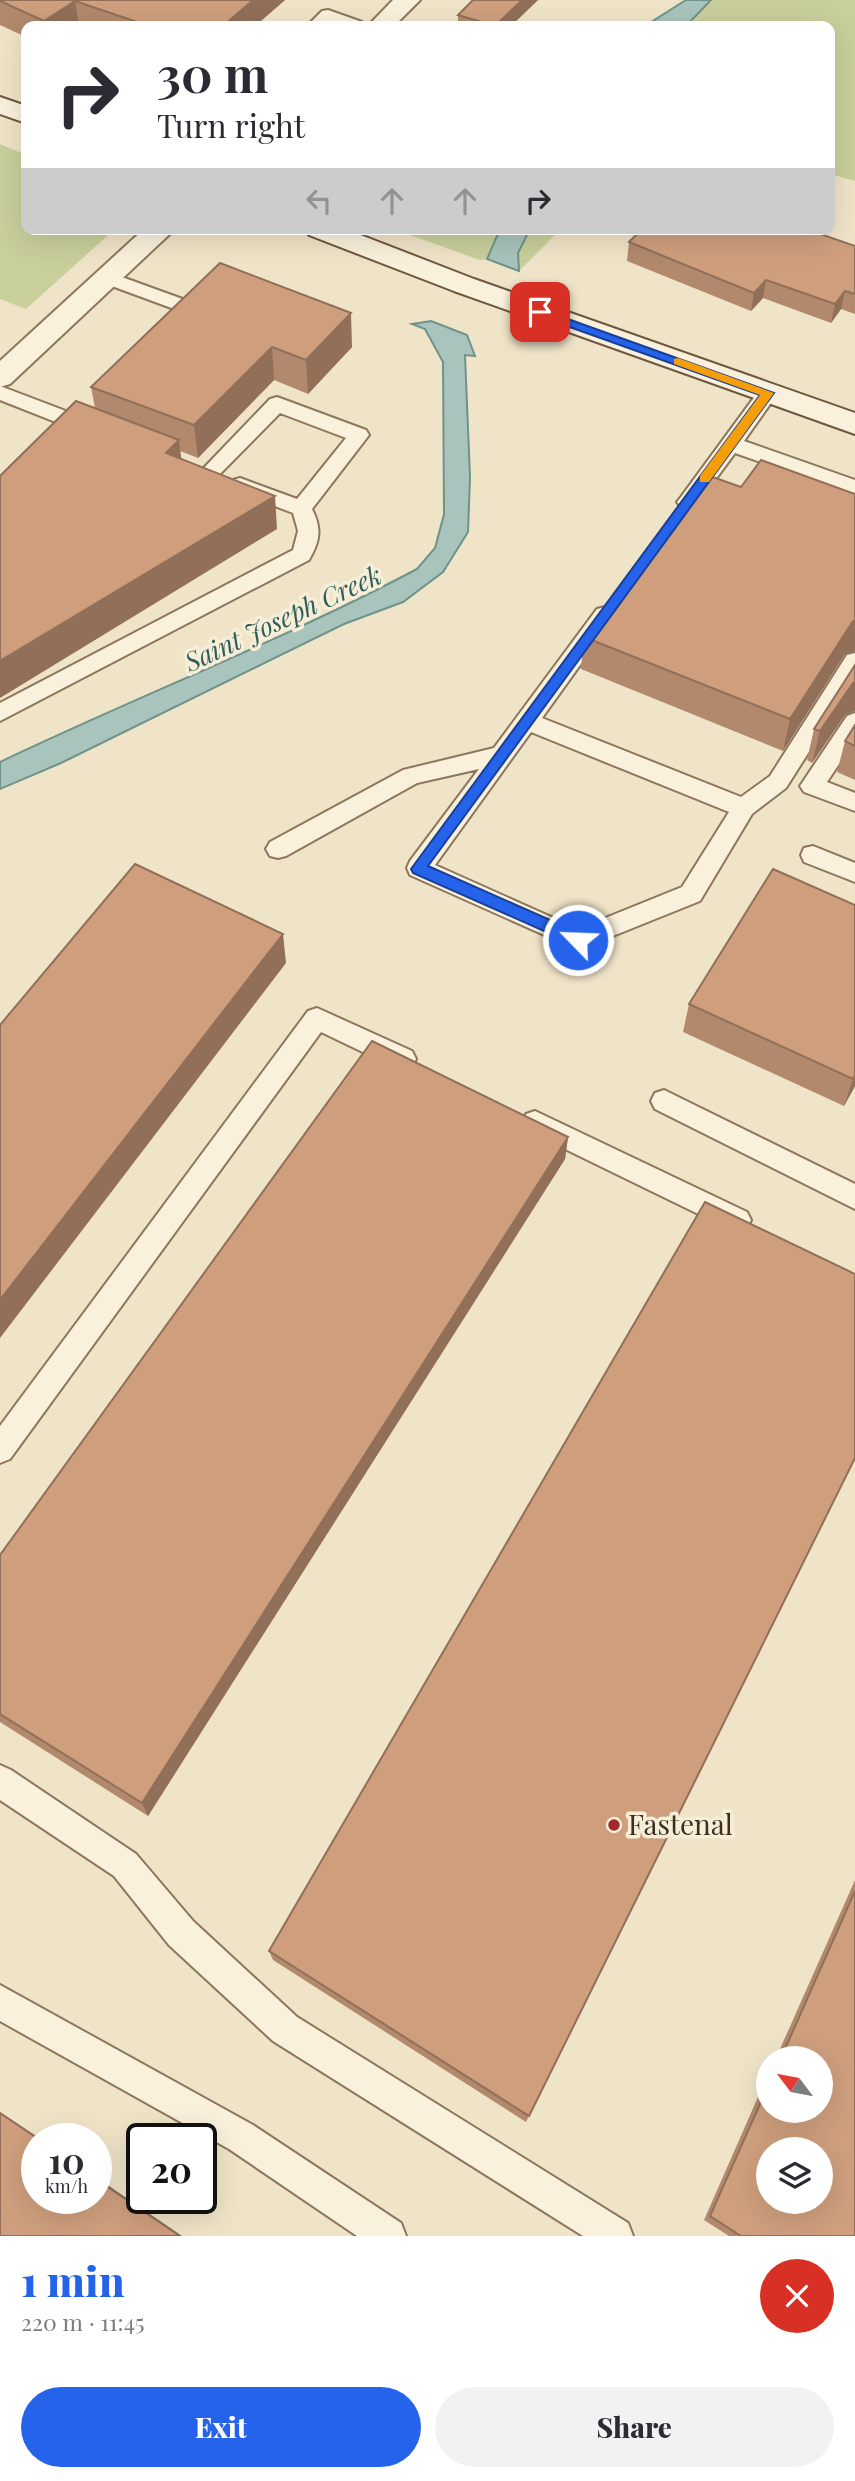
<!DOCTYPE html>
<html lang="en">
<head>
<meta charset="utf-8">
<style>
  :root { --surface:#fff; --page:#f2f2f3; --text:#2b2b33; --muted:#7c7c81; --accent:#2563eb }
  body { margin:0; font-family:"Playfair Display",serif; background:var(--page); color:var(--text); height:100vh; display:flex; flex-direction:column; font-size:26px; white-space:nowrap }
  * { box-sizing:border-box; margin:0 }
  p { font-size:23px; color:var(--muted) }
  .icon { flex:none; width:38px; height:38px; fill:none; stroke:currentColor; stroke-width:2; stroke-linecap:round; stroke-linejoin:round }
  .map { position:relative; height:2236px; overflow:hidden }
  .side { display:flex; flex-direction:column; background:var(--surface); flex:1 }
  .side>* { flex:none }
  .guide { position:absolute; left:21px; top:21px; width:814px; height:214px; border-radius:14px; box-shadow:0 7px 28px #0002; background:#fff; color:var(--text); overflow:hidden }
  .needle { width:46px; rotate:302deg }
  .buttons { position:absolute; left:756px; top:2046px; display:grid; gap:14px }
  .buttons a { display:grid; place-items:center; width:77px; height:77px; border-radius:50%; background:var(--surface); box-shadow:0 7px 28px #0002; font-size:35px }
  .speed { position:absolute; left:21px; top:2123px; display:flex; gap:14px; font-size:35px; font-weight:700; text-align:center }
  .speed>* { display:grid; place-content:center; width:91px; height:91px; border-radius:50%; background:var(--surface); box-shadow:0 7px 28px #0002; line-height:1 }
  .speed small { font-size:18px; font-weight:400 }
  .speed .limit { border:4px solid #111; border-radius:10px; background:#fff; color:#111 }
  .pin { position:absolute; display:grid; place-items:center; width:60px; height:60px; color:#fff; margin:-30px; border-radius:14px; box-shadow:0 4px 10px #0006 }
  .me { position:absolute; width:77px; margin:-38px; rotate:294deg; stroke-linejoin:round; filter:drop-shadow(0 0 5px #0008) }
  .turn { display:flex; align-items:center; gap:24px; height:147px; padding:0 21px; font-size:32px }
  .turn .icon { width:91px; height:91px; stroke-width:2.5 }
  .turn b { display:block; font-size:49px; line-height:60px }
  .lanes { display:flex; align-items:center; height:66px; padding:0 21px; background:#0003; justify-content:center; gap:35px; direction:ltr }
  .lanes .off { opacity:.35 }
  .round { display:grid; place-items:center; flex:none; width:74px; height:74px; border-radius:37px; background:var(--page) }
  .head { display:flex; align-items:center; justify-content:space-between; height:119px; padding:0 21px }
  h1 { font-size:42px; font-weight:800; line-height:52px; color:var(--accent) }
  .cta { display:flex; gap:14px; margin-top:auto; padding:14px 21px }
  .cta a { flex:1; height:80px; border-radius:42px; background:var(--accent); color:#fff; font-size:28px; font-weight:800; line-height:80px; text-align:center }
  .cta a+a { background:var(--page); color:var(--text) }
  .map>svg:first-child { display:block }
  .green { fill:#c9cf9b }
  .water { fill:#a9c4bc; stroke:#6f938a; stroke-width:2 }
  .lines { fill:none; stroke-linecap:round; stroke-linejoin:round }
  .lane-casing { stroke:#8d765c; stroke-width:4 }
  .street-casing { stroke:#8d765c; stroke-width:4 }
  .secondary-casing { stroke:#6f573f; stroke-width:4 }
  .lane { fill:#faf1dc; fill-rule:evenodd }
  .street { fill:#faf1dc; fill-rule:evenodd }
  .secondary { fill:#faf1dc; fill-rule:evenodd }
  .wall { fill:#b2896c }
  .shaded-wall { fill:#916f58 }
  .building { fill:#cf9f7d; stroke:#916f58; stroke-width:2; fill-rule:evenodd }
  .route { fill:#2563eb; stroke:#184099; stroke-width:2 }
  .slow { fill:#f59e0b }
  .poi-dot { fill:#9e2a2b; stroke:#f7eed8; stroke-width:2.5 }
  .labels { text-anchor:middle; stroke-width:7; stroke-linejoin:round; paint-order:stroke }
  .water-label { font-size:26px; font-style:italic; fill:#2f5d5a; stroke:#f7eed8 }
  .near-poi-label { font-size:28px; fill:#3d2e20; stroke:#f7eed8; text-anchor:start }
</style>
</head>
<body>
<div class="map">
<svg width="855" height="2236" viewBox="0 0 855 2236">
  <rect width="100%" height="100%" fill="#f0e4c8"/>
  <!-- green -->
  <path class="green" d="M711 0H855V181L830 174V26H686Z
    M0 144 26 155V229H115L26 309 0 299Z
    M393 229H500L487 259 480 260Z
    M530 229H561L519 271 518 253Z"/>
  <!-- water -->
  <path class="water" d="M686 0H711L686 26H645Z
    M500 229H530L518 253 519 271 487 259Z
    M431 321 467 335 475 356 465 355 470 477 468 532 443 572 403 602 344 624 61 763 0 789V762C138 696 281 641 417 569L435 548 444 514 443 362 425 329 412 324Z"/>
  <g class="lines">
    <!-- lane casing -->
    <g class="lane-casing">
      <path id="lane" d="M328 10 362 22 365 26H341L330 22 325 26H307L322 11Z
        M108 272 199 305 202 309 199 313H185L101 282 98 278 101 274Z
        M0 386 100 424 103 429 100 434H86L0 400Z
        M768 386 775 388 778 393 744 441 855 480V495L735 453 695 507 688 509 681 507 677 502 681 497 761 388Z
        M277 397 366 430 369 435 312 509C322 529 320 541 309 560L0 721V703L293 550 298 531 293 513 233 490 229 485 233 480 240 478 297 499 346 438 280 413 216 478H202L199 473 270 399Z
        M605 607 613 609 616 615 542 718 741 797 770 776 847 655 855 653V679L786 788 752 814 700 901 578 950 410 875 407 868 410 861 479 769 417 783 286 856 278 858 270 856 266 849 270 842 403 770 494 748 597 609ZM531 732 729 812 682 887 578 929 435 865Z
        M855 713V740L827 782 855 793V811L804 792 800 786 847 716Z
        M813 846 855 863V882L804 862 801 855 804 848Z
        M317 1008 412 1051 416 1059 412 1067 403 1070 394 1067 321 1032 10 1459 0 1463V1426L308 1011Z
        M664 1090 855 1184V1209L655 1109 651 1101 655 1093Z
        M535 1111 747 1212 751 1220 747 1228 737 1232 727 1228 526 1130 522 1122 526 1114Z
        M0 1765 11 1770 136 1854 193 1921 297 2017 628 2223 633 2236H583L273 2041 169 1945 114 1876 0 1800Z
        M0 1985 253 2125 401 2223 406 2236H357L229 2149 0 2021Z"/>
    </g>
    <!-- street casing -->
    <g class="street-casing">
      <path id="street" d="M393 0H420L394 26H368Z
        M144 229H175L10 384 0 387V361Z"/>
    </g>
    <!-- secondary casing -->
    <g class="secondary-casing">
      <path id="secondary" d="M0 97 26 106V123L0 114Z
        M305 229H345L474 279 855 413V434L454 291 309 235Z"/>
    </g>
    <!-- lane -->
    <use href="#lane" class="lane"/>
    <!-- street -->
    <use href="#street" class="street"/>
    <!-- secondary -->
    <use href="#secondary" class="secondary"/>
  </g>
  <!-- wall -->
  <path class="wall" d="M0 0H285L255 26H26V37L0 25Z
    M473 0H538L511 26H458V15Z
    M629 242 855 246V314L841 309 831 323 763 298 751 311 627 261Z
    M220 263 352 347 308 394 274 380 198 458 180 451 181 459 277 529 95 408 91 387Z
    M741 487 855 494V651L845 654 783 751 581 669 584 637Z
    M845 715 812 763 807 760 814 729Z
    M855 725V780L837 772 845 741Z
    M855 905V1086L844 1106 683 1032 689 1004Z
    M568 1137 565 1159 148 1816 0 1722V1555Z
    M855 1458 526 2122 273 1960 269 1951Z
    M855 1880V2236H729L704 2220 768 2074V2110L821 2058H776Z"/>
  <!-- shaded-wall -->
  <path class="shaded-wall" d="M253 0H285L255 26H223Z
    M522 0H538L511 26H495Z
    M75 1 79 26H45L44 21Z
    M766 280 763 298 751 311 754 293Z
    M845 291 841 309 831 323 835 304Z
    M351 313 352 347 308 394 306 360Z
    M272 347 274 380 198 458 194 425Z
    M179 440 183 473 166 453Z
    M275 496 277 529 0 698V661Z
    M853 621H855V651L845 654 783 751 790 719Z
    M855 682V711L845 715 812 763 820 731 853 683Z
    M283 934 286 963 0 1338V1300Z
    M855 1075V1086L844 1106 853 1079Z
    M568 1137 565 1159 148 1816 142 1803Z
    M0 2112 39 2138H37L0 2113Z
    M96 2177 182 2236H180L96 2179Z"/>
  <!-- building -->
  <path class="building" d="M0 0H253L223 26H149L75 1 44 21 0 1Z
    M473 0H522L495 26 458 15Z
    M642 229H806L855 246V294L845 291 835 304 766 280 754 293 629 242Z
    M220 263 351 313 306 360 272 347 194 425 91 387Z
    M76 401 179 440 166 453 275 496 0 661V476Z
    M761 460 855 494V621H853L790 719 584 637 704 474 741 487Z
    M855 665V682L853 683 820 731 814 729Z
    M855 725V746L845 741Z
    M135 864 283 934 0 1300V1025Z
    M773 869 855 905V1075L853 1079 689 1004Z
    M372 1041 568 1137 142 1803 0 1714V1555Z
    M705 1202 855 1274V1458L529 2116 269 1951Z
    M855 1891V2236H741L710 2216 768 2086V2110H821V2058H781ZM768 2149H821V2202H768Z
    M0 2113 37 2138V2198H96V2179L180 2236H0Z"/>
  <!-- route -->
  <path class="route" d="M540 309 774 393 428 866 584 935 586 940 578 946 413 873 411 869 760 395 536 315V310Z"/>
  <!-- slow -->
  <path class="slow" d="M678 358 774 393 709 482H700V476L760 395 674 364V359Z"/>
  <!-- markers -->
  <circle class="poi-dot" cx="614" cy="1825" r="7"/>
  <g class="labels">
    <!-- water labels -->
    <g class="water-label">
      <text transform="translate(283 619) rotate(-25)" y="9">Saint Joseph Creek</text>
    </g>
    <!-- near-poi labels -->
    <g class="near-poi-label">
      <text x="628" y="1835">Fastenal</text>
    </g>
  </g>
</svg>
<div class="buttons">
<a><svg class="needle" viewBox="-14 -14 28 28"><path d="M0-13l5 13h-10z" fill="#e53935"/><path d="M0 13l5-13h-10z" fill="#7c7c81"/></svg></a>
<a><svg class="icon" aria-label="layers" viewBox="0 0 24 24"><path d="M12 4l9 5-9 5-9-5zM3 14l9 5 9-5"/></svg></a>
</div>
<div class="speed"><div>10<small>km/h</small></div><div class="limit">20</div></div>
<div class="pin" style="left:540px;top:312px;background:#d93025"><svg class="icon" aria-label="arrive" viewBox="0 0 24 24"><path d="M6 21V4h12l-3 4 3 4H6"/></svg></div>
<svg class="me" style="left:578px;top:940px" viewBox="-20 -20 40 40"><circle r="17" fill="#2563eb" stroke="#fff" stroke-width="3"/><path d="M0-11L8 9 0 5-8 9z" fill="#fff"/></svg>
<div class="guide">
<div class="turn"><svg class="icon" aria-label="right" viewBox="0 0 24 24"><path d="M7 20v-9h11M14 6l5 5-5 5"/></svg><div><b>30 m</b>Turn right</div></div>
<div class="lanes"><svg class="icon off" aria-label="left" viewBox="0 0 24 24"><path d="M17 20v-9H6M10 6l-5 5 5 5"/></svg><svg class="icon off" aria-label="ahead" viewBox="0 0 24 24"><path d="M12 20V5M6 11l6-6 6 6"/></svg><svg class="icon off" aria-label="ahead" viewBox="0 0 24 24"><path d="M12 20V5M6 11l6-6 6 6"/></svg><svg class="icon" aria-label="right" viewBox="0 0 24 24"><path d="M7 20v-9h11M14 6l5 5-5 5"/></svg></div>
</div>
</div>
<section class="side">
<div class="head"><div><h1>1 min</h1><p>220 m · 11:45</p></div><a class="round" style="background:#d93025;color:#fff"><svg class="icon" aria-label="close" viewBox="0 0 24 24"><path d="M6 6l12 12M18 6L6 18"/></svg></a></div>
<div class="cta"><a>Exit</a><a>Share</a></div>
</section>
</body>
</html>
